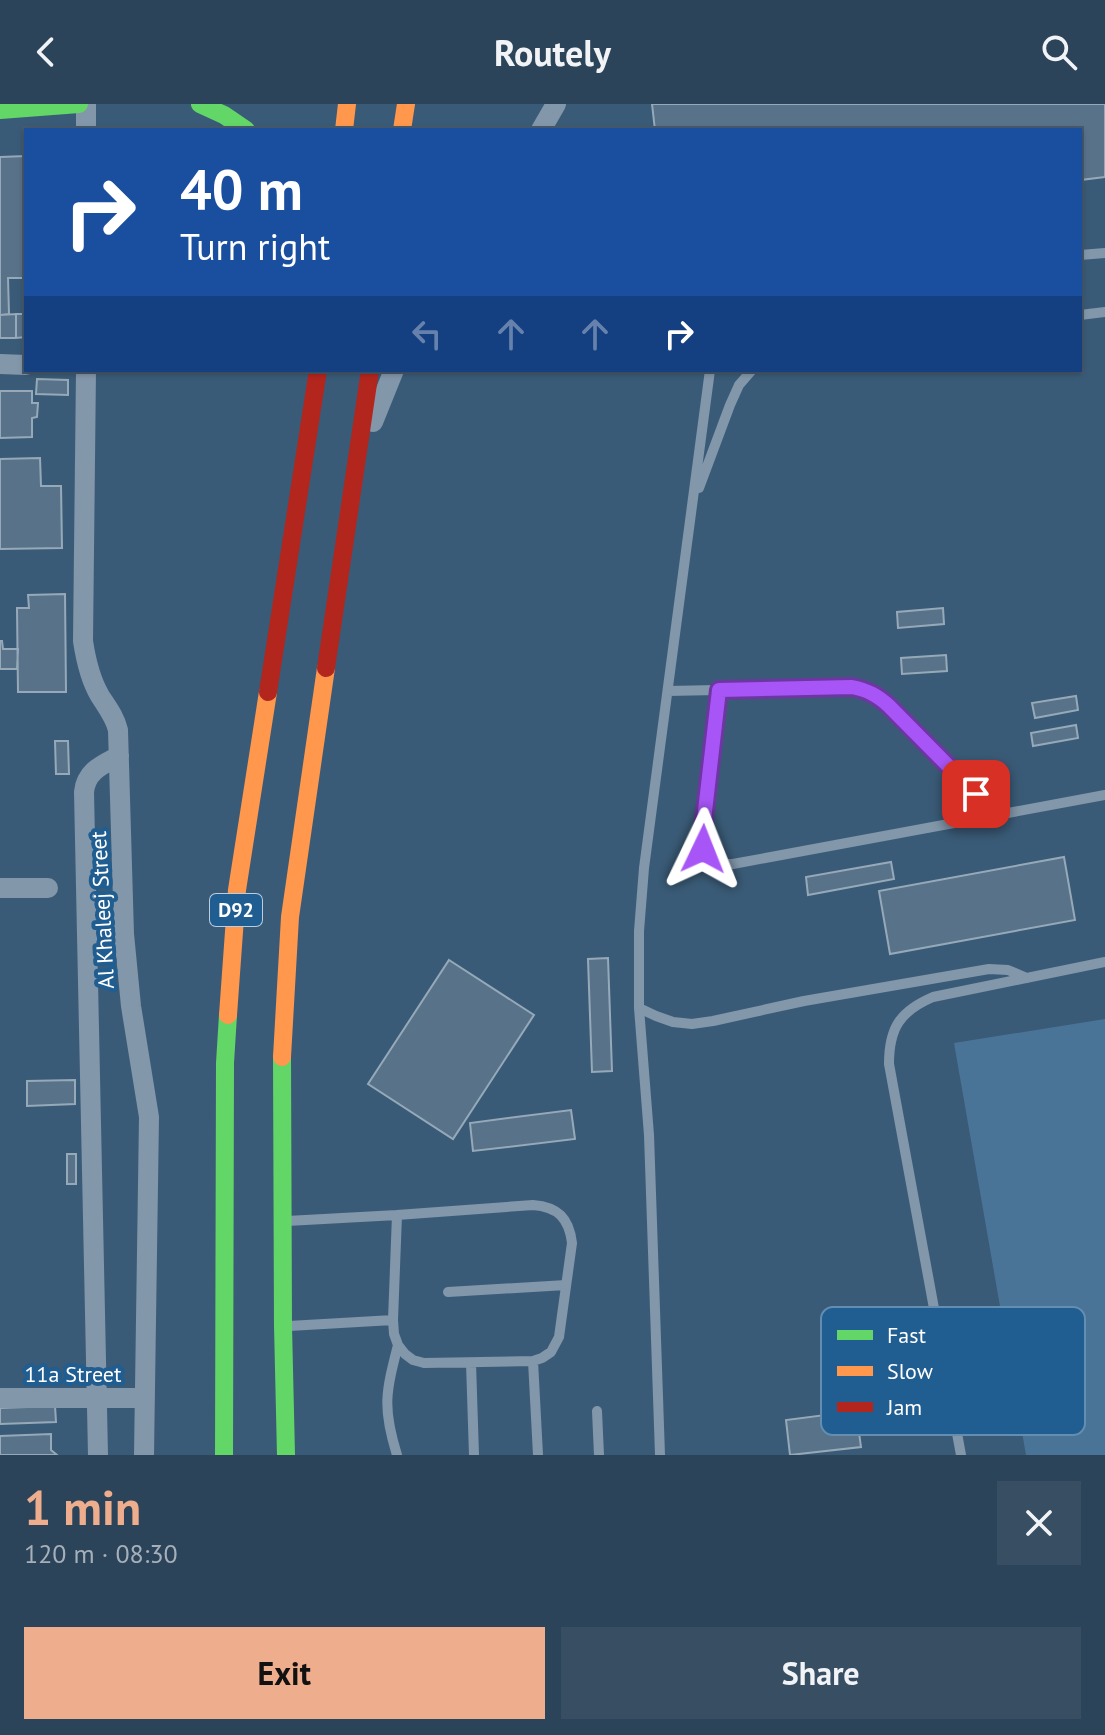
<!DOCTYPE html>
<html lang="en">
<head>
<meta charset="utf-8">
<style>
  :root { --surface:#2c4459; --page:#384e62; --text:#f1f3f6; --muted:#a6b0ba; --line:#485c6f; --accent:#eead8d }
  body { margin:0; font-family:"PT Sans",sans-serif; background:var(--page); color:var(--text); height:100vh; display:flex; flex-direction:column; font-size:30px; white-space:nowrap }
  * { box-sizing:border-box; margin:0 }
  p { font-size:26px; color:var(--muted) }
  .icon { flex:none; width:44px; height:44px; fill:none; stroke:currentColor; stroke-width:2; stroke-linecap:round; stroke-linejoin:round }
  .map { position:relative; height:1351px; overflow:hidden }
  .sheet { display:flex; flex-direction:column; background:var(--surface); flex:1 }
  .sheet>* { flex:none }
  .top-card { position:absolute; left:24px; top:24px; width:1058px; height:244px; border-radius:0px; box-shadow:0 2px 6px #0004,0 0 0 2px var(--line); background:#1a4fa0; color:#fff; overflow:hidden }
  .pin { position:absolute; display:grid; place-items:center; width:68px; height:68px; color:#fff; margin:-34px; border-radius:16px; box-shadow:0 4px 12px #0006 }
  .me { position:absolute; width:88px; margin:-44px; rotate:2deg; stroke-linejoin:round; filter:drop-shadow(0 0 6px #0008) }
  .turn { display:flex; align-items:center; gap:28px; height:168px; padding:0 24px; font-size:36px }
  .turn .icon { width:104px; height:104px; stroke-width:2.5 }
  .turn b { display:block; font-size:56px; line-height:68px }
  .lanes { display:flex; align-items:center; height:76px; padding:0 24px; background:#0003; justify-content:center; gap:40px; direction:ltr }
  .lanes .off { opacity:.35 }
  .round { display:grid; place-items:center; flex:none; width:84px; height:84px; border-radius:0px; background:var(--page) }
  .summary { display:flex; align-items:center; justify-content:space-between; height:136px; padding:0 24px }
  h1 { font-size:48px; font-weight:800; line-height:60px; color:var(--accent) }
  .primary-button { display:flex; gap:16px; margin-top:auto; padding:16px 24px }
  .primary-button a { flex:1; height:92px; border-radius:0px; background:var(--accent); color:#111; font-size:32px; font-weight:800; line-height:92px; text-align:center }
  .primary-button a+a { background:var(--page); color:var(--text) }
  header { display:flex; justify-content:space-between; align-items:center; height:104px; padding:0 24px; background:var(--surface); font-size:36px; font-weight:800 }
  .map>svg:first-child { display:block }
  .water { fill:#4a7497 }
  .building { fill:#587289; stroke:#96a9b8; stroke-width:2 }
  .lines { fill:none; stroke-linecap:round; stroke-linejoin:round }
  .lane { stroke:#8297aa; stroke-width:10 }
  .street { stroke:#8297aa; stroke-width:20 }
  .fast { stroke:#63d668; stroke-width:18 }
  .slow { stroke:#ff974d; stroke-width:18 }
  .jam { stroke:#b3261e; stroke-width:18 }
  .route-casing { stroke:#6d37a1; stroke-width:20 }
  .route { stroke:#a855f7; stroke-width:14 }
  .labels { text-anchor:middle; stroke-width:8; stroke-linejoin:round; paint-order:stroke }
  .shield { fill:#205d91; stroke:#bccede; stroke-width:2 }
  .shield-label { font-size:20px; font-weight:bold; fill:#fff }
  .street-label { font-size:22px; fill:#fff; stroke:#205d91 }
  .key { fill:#205d91; stroke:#638eb2; stroke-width:2 }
  .key-label { font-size:22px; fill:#fff }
</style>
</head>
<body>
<header><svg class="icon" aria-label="back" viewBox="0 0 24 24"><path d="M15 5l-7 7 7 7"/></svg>Routely<svg class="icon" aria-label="search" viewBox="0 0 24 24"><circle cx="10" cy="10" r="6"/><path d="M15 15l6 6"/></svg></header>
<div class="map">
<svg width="1105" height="1351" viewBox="0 0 1105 1351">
  <rect width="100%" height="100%" fill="#3a5b77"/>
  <!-- water -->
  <path class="water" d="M1105 915V1351H1026L954 939Z"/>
  <!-- building -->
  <path class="building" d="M652 0H1105V73L1080 76V26H655Z
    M26 52V174H8L9 210 0 211V53Z
    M16 210V234H0V211Z
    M16 210H26V233L16 234Z
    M37 275 68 276V291L36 290Z
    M0 287H32V299H38L37 313 32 314V333L0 334Z
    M40 354 41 382H61L62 444 0 445V355Z
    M65 490 66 588H18L17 504H29L28 491Z
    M943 504 944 520 898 524 897 508Z
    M0 537H2L3 545H18L17 565H0Z
    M946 551 947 567 902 570 901 554Z
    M1076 592 1078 606 1035 614 1032 599Z
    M1076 621 1078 634 1033 642 1031 629Z
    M55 637H68L69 670H56Z
    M1064 753 1075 816 890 850 879 787Z
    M891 758 894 775 808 791 806 773Z
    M608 854 612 967 592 968 588 855Z
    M449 856 534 911 453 1035 368 980Z
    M75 976V1000L27 1002V977Z
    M571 1006 575 1035 473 1047 470 1019Z
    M67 1050H76V1080H67Z
    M55 1302 56 1318 0 1320V1304Z
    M856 1307 861 1343 790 1351 786 1316Z
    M51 1330V1346L57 1351H0V1332Z"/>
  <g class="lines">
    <!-- lane -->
    <path class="lane" d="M1080 151 1105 149
      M1080 211 1105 208
      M699 384 730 301 739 281 752 266
      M719 586 702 733C704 754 713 761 733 760L1105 691
      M668 587 852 583C867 586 877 591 889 602L998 712
      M639 904 656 912 673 918 692 920 713 917 804 897 989 865 1008 866 1027 874
      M533 1101C558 1103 569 1114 572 1139L559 1233 551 1248 542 1254 533 1257 424 1259 413 1256 405 1250 398 1241 394 1230 393 1216 397 1111Z
      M287 1117 397 1111
      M448 1188 566 1181
      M289 1222 393 1216
      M533 1257 538 1351
      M471 1259 474 1351
      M597 1307 599 1351
      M397 1351C382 1303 386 1288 398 1241
      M660 1351 649 1031 639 904V827L644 764 710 266
      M961 1351 889 960C889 924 900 907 933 893L1105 858"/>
    <!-- street -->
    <path class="street" d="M86 26V0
      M541 26 556 0
      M0 260 26 261
      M86 266 83 537C86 557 90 575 100 592 107 603 115 613 118 626L124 830 131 902 149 1013 144 1351
      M373 318 394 266
      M0 784H48
      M0 1294H145
      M98 1351 84 688C86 667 102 661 119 652"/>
    <!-- fast -->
    <path class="fast" d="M200 0 224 11 246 26
      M0 6 79 0
      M282 953 283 1222 286 1351
      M224 1351 225 959 228 911"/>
    <!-- slow -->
    <path class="slow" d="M344 26 347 0
      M402 26 406 0
      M228 911 237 786 268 588
      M282 953 290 813 326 564"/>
    <!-- jam -->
    <path class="jam" d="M326 564 370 266
      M268 588 318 266"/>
  </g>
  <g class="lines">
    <!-- route casing -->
    <g class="route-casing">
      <path id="route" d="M703 745 702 733 719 586 852 583C867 586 877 591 889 602L976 690"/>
    </g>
    <!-- route -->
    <use href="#route" class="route"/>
  </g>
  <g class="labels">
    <!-- shield labels -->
    <rect class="shield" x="210" y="790" width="52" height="32" rx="6"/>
    <g class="shield-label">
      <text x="236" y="813">D92</text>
    </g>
    <!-- street labels -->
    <g class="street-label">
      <text transform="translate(102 806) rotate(-93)" y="8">Al Khaleej Street</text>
      <text x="73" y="1278">11a Street</text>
    </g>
  </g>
  <!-- legend -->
  <rect x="821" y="1203" width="264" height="128" rx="12" class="key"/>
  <rect x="837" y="1226" width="36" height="10" fill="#63d668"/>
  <rect x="837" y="1262" width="36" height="10" fill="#ff974d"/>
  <rect x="837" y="1298" width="36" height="10" fill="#b3261e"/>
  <g class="key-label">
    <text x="887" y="1239">Fast</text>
    <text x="887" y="1275">Slow</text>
    <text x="887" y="1311">Jam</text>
  </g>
</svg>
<div class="pin" style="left:976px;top:690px;background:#d93025"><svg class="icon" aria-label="arrive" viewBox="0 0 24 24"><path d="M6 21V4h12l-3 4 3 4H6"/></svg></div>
<svg class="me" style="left:703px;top:745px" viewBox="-20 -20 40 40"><path d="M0-17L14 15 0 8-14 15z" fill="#a855f7" stroke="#fff" stroke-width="4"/></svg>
<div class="top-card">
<div class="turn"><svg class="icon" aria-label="right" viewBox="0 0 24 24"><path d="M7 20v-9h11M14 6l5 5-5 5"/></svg><div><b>40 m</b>Turn right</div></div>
<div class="lanes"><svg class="icon off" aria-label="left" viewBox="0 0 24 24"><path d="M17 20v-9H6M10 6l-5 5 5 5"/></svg><svg class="icon off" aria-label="ahead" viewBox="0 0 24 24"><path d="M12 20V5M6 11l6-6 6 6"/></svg><svg class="icon off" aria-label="ahead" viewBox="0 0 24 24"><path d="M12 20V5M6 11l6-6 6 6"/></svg><svg class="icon" aria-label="right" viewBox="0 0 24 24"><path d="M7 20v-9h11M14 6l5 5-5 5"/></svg></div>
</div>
</div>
<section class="sheet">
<div class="summary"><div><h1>1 min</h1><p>120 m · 08:30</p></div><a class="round"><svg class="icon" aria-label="close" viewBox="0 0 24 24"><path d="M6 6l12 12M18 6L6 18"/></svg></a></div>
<div class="primary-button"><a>Exit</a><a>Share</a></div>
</section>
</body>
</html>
